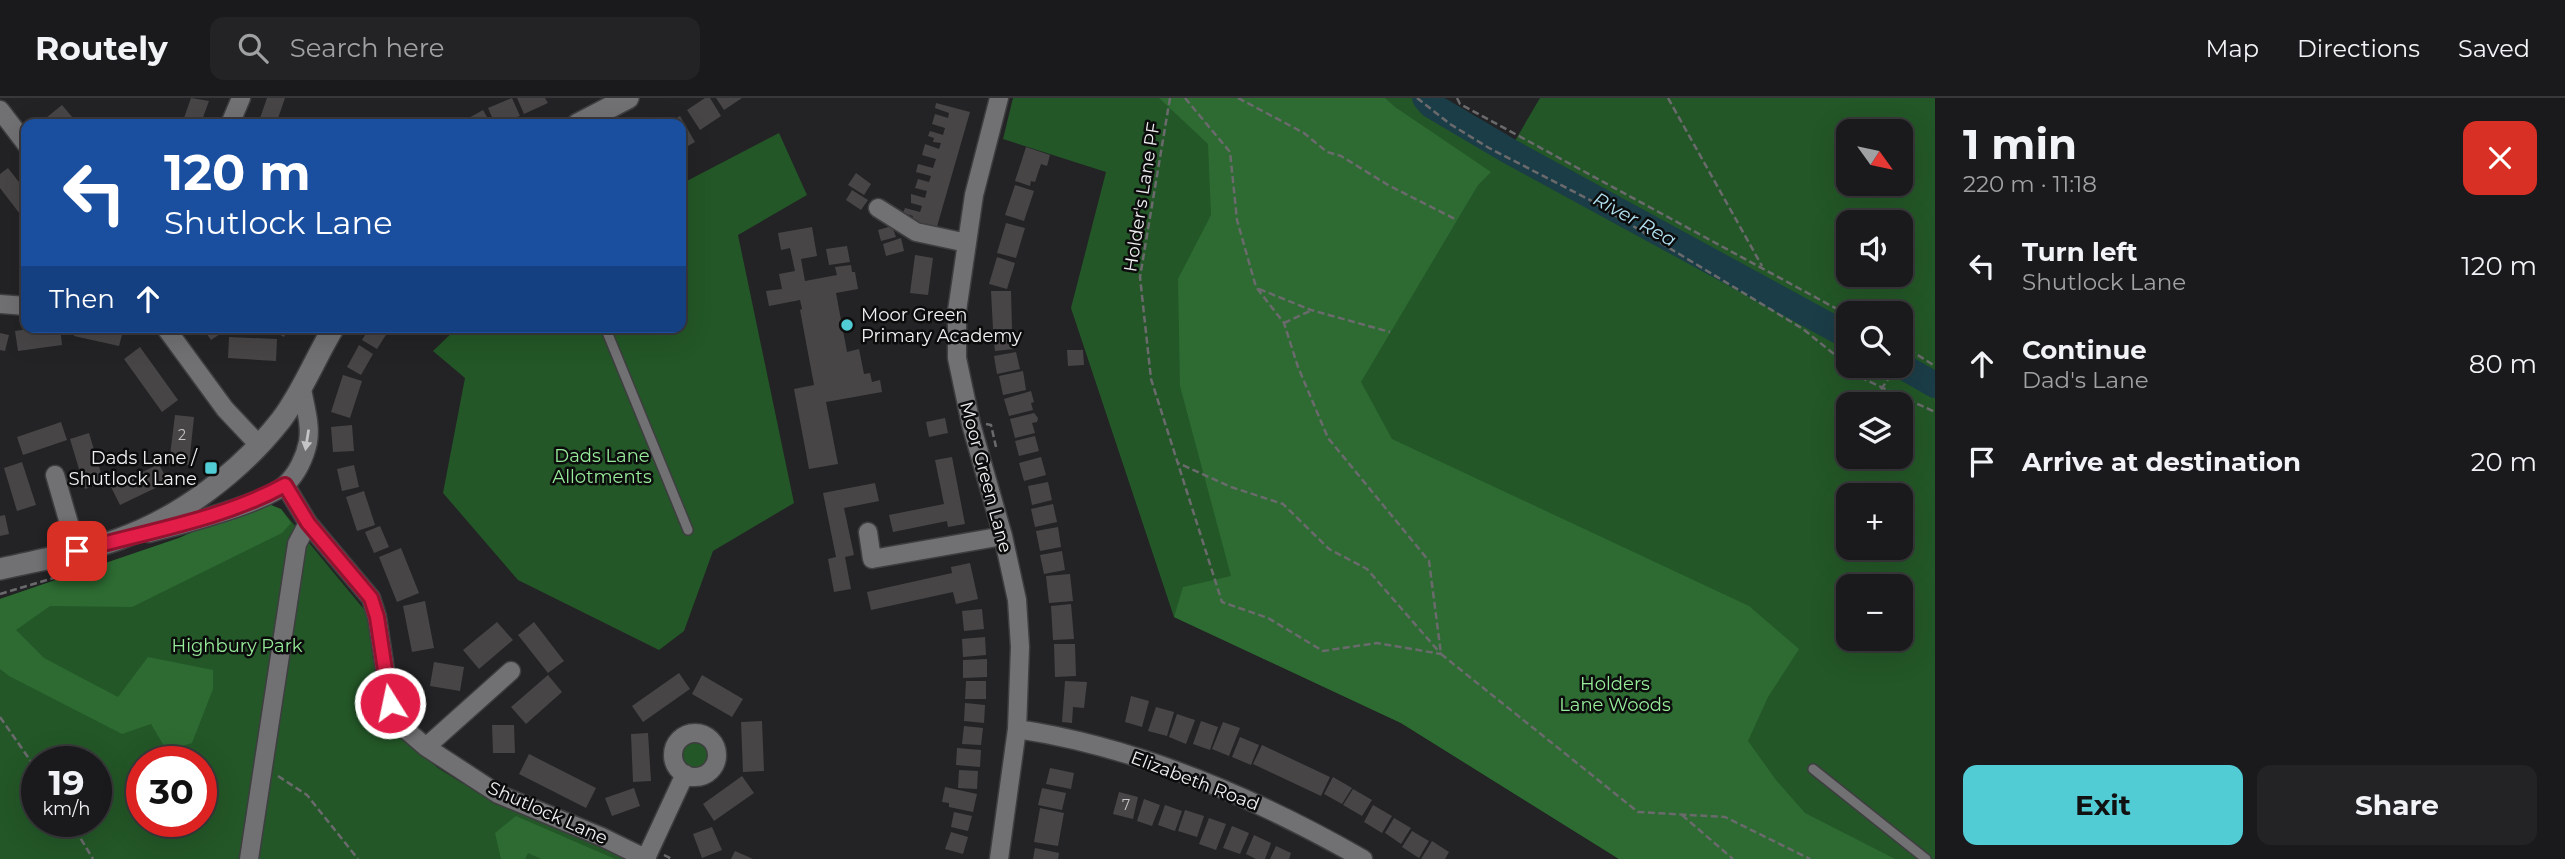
<!DOCTYPE html>
<html lang="en">
<head>
<meta charset="utf-8">
<style>
  :root { --surface:#1a1a1c; --page:#232325; --text:#f1f3f6; --muted:#9fa1a3; --line:#38383b; --accent:#51ccd4 }
  body { margin:0; font-family:Montserrat,sans-serif; background:var(--page); color:var(--text); height:100vh; display:flex; flex-direction:column; font-size:26px; white-space:nowrap }
  * { box-sizing:border-box; margin:0 }
  p { font-size:23px; color:var(--muted) }
  .icon { flex:none; width:38px; height:38px; fill:none; stroke:currentColor; stroke-width:2; stroke-linecap:round; stroke-linejoin:round }
  .map { position:relative; flex:1; overflow:hidden }
  .drawer { display:flex; flex-direction:column; background:var(--surface); width:630px }
  .drawer>* { flex:none }
  .banner { position:absolute; left:21px; top:21px; width:665px; height:214px; border-radius:14px; box-shadow:0 7px 28px #0002,0 0 0 2px var(--line); background:#1a4fa0; color:#fff; overflow:hidden }
  .needle { width:46px; rotate:123deg }
  .buttons { position:absolute; left:1836px; top:21px; display:grid; gap:14px }
  .buttons a { display:grid; place-items:center; width:77px; height:77px; border-radius:14px; background:var(--surface); box-shadow:0 7px 28px #0002,0 0 0 2px var(--line); font-size:35px }
  .speed { position:absolute; left:21px; top:648px; display:flex; gap:14px; font-size:35px; font-weight:700; text-align:center }
  .speed>* { display:grid; place-content:center; width:91px; height:91px; border-radius:50%; background:var(--surface); box-shadow:0 7px 28px #0002,0 0 0 2px var(--line); line-height:1 }
  .speed small { font-size:18px; font-weight:400 }
  .speed .limit { border:10px solid #d22; background:#fff; color:#111 }
  .pin { position:absolute; display:grid; place-items:center; width:60px; height:60px; color:#fff; margin:-30px; border-radius:14px; box-shadow:0 4px 10px #0006 }
  .me { position:absolute; width:77px; margin:-38px; rotate:350deg; stroke-linejoin:round; filter:drop-shadow(0 0 5px #0008) }
  .turn { display:flex; align-items:center; gap:24px; height:147px; padding:0 28px; font-size:32px }
  .turn .icon { width:91px; height:91px; stroke-width:2.5 }
  .turn b { display:block; font-size:49px; line-height:60px }
  .then { display:flex; align-items:center; height:66px; padding:0 28px; background:#0003; gap:14px; font-size:26px }
  .round { display:grid; place-items:center; flex:none; width:74px; height:74px; border-radius:14px; background:var(--page) }
  .headline { display:flex; align-items:center; justify-content:space-between; height:119px; padding:0 28px }
  h1 { font-size:42px; font-weight:700; line-height:52px }
  .primary-button { display:flex; gap:14px; margin-top:auto; padding:14px 28px }
  .primary-button a { flex:1; height:80px; border-radius:14px; background:var(--accent); color:#111; font-size:28px; font-weight:700; line-height:80px; text-align:center }
  .primary-button a+a { background:var(--page); color:var(--text) }
  ul { padding:0; list-style:none }
  li { display:flex; align-items:center; gap:21px; height:98px; padding:0 28px }
  li div { flex:1 }
  li b { display:block; font-size:26px }
  li em { font-style:normal }
  header { display:flex; align-items:center; gap:42px; box-sizing:border-box; height:98px; padding:0 35px; background:var(--surface); border-bottom:2px solid var(--line) }
  header strong { font-size:33px }
  nav { display:flex; gap:38px; margin-inline-start:auto; font-size:24px }
  .search { width:490px; height:63px; background:var(--page); display:flex; align-items:center; gap:18px; box-sizing:border-box; padding:0 24px; border-radius:14px; color:var(--muted); font-size:26px }
  main { display:flex; flex:1; min-height:0 }
  .map>svg:first-child { display:block }
  .green { fill:#235727; fill-rule:evenodd }
  .forest { fill:#2d6b32 }
  .lines { fill:none; stroke-linecap:round; stroke-linejoin:round }
  .river { stroke:#1b3d47; stroke-width:26 }
  .building { fill:#484546 }
  .service-casing { stroke:#3e3e40; stroke-width:12 }
  .minor-casing { stroke:#3e3e40; stroke-width:21 }
  .tertiary-casing { stroke:#3e3e40; stroke-width:24 }
  .path { stroke:#6a6a6c; stroke-width:2.5; stroke-dasharray:7 3.5; stroke-linecap:butt }
  .service { stroke:#717174; stroke-width:9 }
  .minor { stroke:#717174; stroke-width:18 }
  .tertiary { stroke:#717174; stroke-width:21 }
  .oneway { fill:#c4c4c6 }
  .route-casing { stroke:#92132f; stroke-width:18 }
  .route { stroke:#e11d48; stroke-width:12 }
  .poi-dot { fill:#51ccd4; stroke:#0c0c0d; stroke-width:2.5 }
  .labels { text-anchor:middle; stroke-width:5; stroke-linejoin:round; paint-order:stroke }
  .number-label { font-size:14px; fill:#c6c5c7 }
  .street-label { font-size:18px; fill:#f0f0f2; stroke:#0c0c0d }
  .poi-label { font-size:18px; fill:#f0f0f2; stroke:#0c0c0d; text-anchor:start }
  .park-label { font-size:18px; fill:#97ec9a; stroke:#0c0c0d }
  .water-label { font-size:19px; font-style:italic; fill:#b2e3f3; stroke:#0c0c0d }
</style>
</head>
<body>
<header>
<strong>Routely</strong>
<div class="search"><svg class="icon" aria-label="search" viewBox="0 0 24 24"><circle cx="10" cy="10" r="6"/><path d="M15 15l6 6"/></svg>Search here</div>
<nav><a>Map</a><a>Directions</a><a>Saved</a></nav>
</header>
<main>
<div class="map">
<svg width="1935" height="761" viewBox="0 0 1935 761">
  <rect width="100%" height="100%" fill="#232325"/>
  <!-- green -->
  <path class="green" d="M1013 0H1425L1431 7 1509 53 1540 0H1935V761H1619L1401 625 1174 519 1071 210 1106 74 1003 41ZM1848 33H1900V86H1848ZM1848 124H1900V177H1848ZM1848 215H1900V268H1848ZM1848 306H1900V359H1848ZM1848 397H1900V450H1848ZM1848 488H1900V541H1848Z
    M779 35 807 97 738 137 794 405 713 453 684 533 659 552 518 482 443 395 465 280 433 253 458 229H681V86Z
    M281 411 367 515 373 562 388 614 414 650 438 670 462 685 629 761H0V501L179 440 241 413ZM37 663H96V723H37ZM142 663H201V723H142Z
    M682 657a13 13 0 1 1 26 0a13 13 0 1 1-26 0Z"/>
  <!-- forest -->
  <path class="forest" d="M1159 0H1385L1395 9 1491 74 1478 87 1361 284 1392 341 1749 508 1799 551 1768 599 1748 643 1776 682 1805 715 1895 761H1619L1401 625 1174 519 1183 489 1231 478 1180 288 1178 181 1211 117 1208 46Z
    M266 405 281 411 291 425 282 435 132 509 50 508 16 532 44 560 118 599 148 559 213 572V591L192 645 167 653 151 626 122 636 9 578 0 571V501L179 440 241 413Z
    M516 718 615 761H541L528 755 525 761H501L495 735Z"/>
  <g class="lines">
    <!-- river -->
    <path class="river" d="M1425 0 1431 7 1509 53 1848 238
      M1900 267 1935 287"/>
  </g>
  <!-- building -->
  <path class="building" d="M191 0 209 3 201 25 184 20Z
    M267 0H285L276 26H258Z
    M512 0 520 18 495 26 488 10Z
    M517 0H545L548 5 524 16Z
    M705 0H710L721 18 700 32 687 12Z
    M716 0H742L724 12Z
    M936 5 970 14 936 132 917 127 919 123 912 121 913 118 903 115 905 110 920 114 922 108 911 105V96L925 100 927 93 915 90 918 81 929 84 931 78 916 74 918 66 933 70 936 61 922 57 925 46 939 51 941 45 933 44 934 40 928 38 930 33 943 37 945 30 932 26 935 16 948 20 949 15 935 10Z
    M62 7 78 26H51L46 20Z
    M483 12 491 26H458Z
    M680 18 695 44 688 48 681 37V26H666Z
    M1026 49 1050 57 1047 68 1041 66 1035 84 1031 83 1030 88 1015 83Z
    M8 70 26 93V117L23 120 0 90V76Z
    M856 75 871 86 864 97 848 87Z
    M1015 87 1034 93 1024 123 1005 117Z
    M852 92 868 102 861 112 846 102Z
    M1006 125 1025 130 1016 160 997 155Z
    M892 128 896 139 881 143 878 132Z
    M812 129 817 158 801 161 805 183 837 177 835 169 851 167 852 174H855L858 191 836 195 847 254 859 251 864 276 870 275 872 284 880 282 882 294 826 304 838 366 809 371 794 291 814 287 800 212 802 211 800 202 769 208 766 193 782 191 779 176 795 173 790 150 781 152 778 135Z
    M901 140 904 153 886 158 883 146Z
    M847 148 850 164 829 167 826 151Z
    M915 157 933 160 928 197 910 195Z
    M997 159 1015 165 1007 191 989 186Z
    M991 193H1011L1012 231H993Z
    M43 229H60L62 247 18 253 15 233Z
    M76 229H109L123 233 119 248 74 238Z
    M202 229H224L226 232 211 242Z
    M267 229H289L284 239Z
    M370 229H391L377 251 362 242Z
    M1012 233 1014 251 995 253 993 235Z
    M0 235 9 237 5 253 0 252Z
    M229 239 277 241 276 263 228 260Z
    M359 247 373 256 361 277 347 269Z
    M140 249 178 302 162 314 124 261Z
    M1067 252H1083L1084 267 1068 268Z
    M1016 254 1020 271 997 276 994 258Z
    M1023 273 1026 292 1003 297 999 278Z
    M343 277 362 283 350 320 331 314Z
    M1031 293 1034 304 1031 305 1033 312 1009 318 1004 301Z
    M1034 315 1038 320 1037 324 1032 325 1035 335 1015 340 1010 321Z
    M175 317 194 319 189 367 169 365Z
    M945 320 948 335 929 339 926 324Z
    M61 324 67 342 23 357 17 339Z
    M352 327 354 353 333 354 331 329Z
    M89 335 104 385 85 391 70 341Z
    M1035 338 1039 353 1019 358 1015 343Z
    M952 359 965 426 948 429 947 423 893 434 889 417 944 406 935 362Z
    M1041 359 1046 377 1024 383 1019 365Z
    M22 364 36 407 17 413 4 370Z
    M159 366 168 384 120 407 111 389Z
    M354 367 359 389 342 393 337 371Z
    M1048 384 1052 402 1032 407 1028 388Z
    M875 385 879 403 844 410 854 457 845 459 851 491 834 494 828 461 836 459 823 395Z
    M364 393 375 427 357 433 346 399Z
    M1053 406 1057 424 1035 429 1031 411Z
    M5 417 9 436 0 438V418Z
    M380 428 389 449 374 455 365 434Z
    M1058 429 1061 449 1040 453 1036 433Z
    M401 450 419 495 397 504 379 459Z
    M1062 453 1065 472 1044 476 1040 457Z
    M970 465 978 501 956 506 953 494 871 512 867 494 952 475 951 469Z
    M1070 476 1073 503 1049 505 1046 478Z
    M425 503 434 550 412 554 403 508Z
    M1071 506 1074 541 1053 542 1051 508Z
    M982 511 984 531 964 533 962 513Z
    M497 524 513 542 479 571 463 552Z
    M534 524 564 563 548 575 518 537Z
    M985 539 986 557 963 559 962 541Z
    M1054 546H1075L1076 578 1055 579Z
    M987 561V579L963 580V562Z
    M434 564 464 569 460 593 430 588Z
    M679 575 690 591 643 624 632 608Z
    M548 577 562 594 526 626 511 609Z
    M702 577 743 601 732 619 692 596Z
    M966 583H986V601H965Z
    M1065 583 1087 584 1084 610 1073 609 1072 625 1062 624Z
    M1131 598 1149 603 1142 629 1125 624Z
    M965 605 985 607 984 625 964 623Z
    M1156 609 1174 614 1167 638 1148 633Z
    M1177 616 1195 622 1186 646 1169 639Z
    M762 623 764 673 743 674 741 624Z
    M1201 623 1218 629 1210 652 1193 646Z
    M1223 624 1240 630 1229 658 1212 651Z
    M492 627H514L515 655H493Z
    M964 628 983 630 981 647 962 646Z
    M648 635 651 683 633 684 631 636Z
    M1240 639 1259 647 1251 667 1232 659Z
    M1262 647 1330 679 1321 698 1253 666Z
    M957 650 981 652 980 669 956 667Z
    M529 656 596 690 586 710 519 676Z
    M1050 670 1074 675 1071 691 1046 686Z
    M959 672 978 673 977 691 958 690Z
    M742 678 754 695 714 723 703 706Z
    M1333 679 1352 690 1342 706 1324 696Z
    M945 689 977 696 973 714 949 709V705L942 704Z
    M634 690 640 708 612 718 605 700Z
    M1042 690 1066 695 1062 712 1038 707Z
    M1353 691 1372 702 1362 718 1343 707Z
    M1119 694 1138 699 1133 721 1113 716Z
    M1144 701 1160 707 1152 728 1137 723Z
    M1165 707 1182 713 1175 733 1158 727Z
    M1373 707 1392 718 1382 735 1364 724Z
    M1040 710 1064 715 1058 748 1034 744Z
    M1185 712 1204 718 1197 739 1178 733Z
    M954 714 972 718 968 733 951 729Z
    M1209 720 1226 726 1216 752 1199 746Z
    M1394 720 1411 730 1401 746 1385 735Z
    M1232 728 1249 735 1240 756 1223 750Z
    M712 729 722 752 702 760 693 736Z
    M1412 733 1429 743 1419 760 1402 749Z
    M951 734 968 739 963 756 945 751Z
    M1254 737 1271 745 1265 761H1256L1246 756Z
    M1432 743 1449 754 1445 761H1421Z
    M1276 748 1291 755 1289 761H1270Z
    M1035 750 1059 755 1058 761H1033Z
    M735 753 753 761H731Z"/>
  <g class="lines">
    <!-- service casing -->
    <g class="service-casing">
      <path id="service" d="M605 229 688 432
        M1813 671 1926 761"/>
    </g>
    <!-- minor casing -->
    <g class="minor-casing">
      <path id="minor" d="M0 12 26 46
        M230 26 241 0
        M878 110 916 134 967 145
        M0 206 26 208
        M165 229 225 311 259 347
        M55 377 77 453
        M285 387 308 425 371 500 377 519 390 605 404 630 426 649 498 696 602 739 647 761
        M868 434 872 461 1003 438
        M149 435C178 428 266 405 286 386 297 376 305 359 308 344 311 327 305 308 302 291
        M1017 631C1137 649 1258 701 1363 761
        M673 657a22 22 0 1 1 44 0a22 22 0 1 1-44 0Z
        M426 649 511 573
        M646 760 685 676
        M249 761 297 446 308 425
        M999 761 1017 631 1020 549 1017 502 1003 438 971 326 957 260V213L974 97 999 0"/>
    </g>
    <!-- tertiary casing -->
    <g class="tertiary-casing">
      <path id="tertiary" d="M578 26 628 0
        M0 471C39 462 81 455 119 441 181 419 241 373 281 322 303 293 315 260 334 229"/>
    </g>
    <!-- path -->
    <path class="path" d="M1170 0 1140 179 1151 281 1222 504 1268 520 1323 553 1377 545 1441 556 1367 471 1329 451 1283 406 1231 389 1178 365
      M1185 0 1230 54 1237 122 1256 189 1284 225 1298 269 1328 340 1429 463 1441 556 1638 714 1725 719 1810 761
      M1238 0 1304 35 1327 54 1341 58 1388 87 1455 121
      M1417 0 1450 26 1489 50 1590 102 1803 231 1866 282 1935 314
      M1457 0 1460 6 1848 217
      M1668 0 1762 168
      M1259 191 1311 212 1390 234
      M1284 225 1310 213
      M1900 246 1935 268
      M1900 262 1907 250
      M1865 305 1882 290 1897 268
      M986 326 991 327 996 349
      M0 496 87 470
      M0 619 37 672
      M278 678 307 697 358 761
      M1682 717 1733 761
      M70 723 93 761
      M664 757 672 761"/>
    <!-- service -->
    <use href="#service" class="service"/>
    <!-- minor -->
    <use href="#minor" class="minor"/>
    <!-- tertiary -->
    <use href="#tertiary" class="tertiary"/>
  </g>
  <!-- one-way arrows -->
  <defs><path id="oneway-solid" d="M-6-.8H1V-3.2L6.5 0L1 3.2V.8H-6Z" transform="scale(1.75)"/></defs>
  <use class="oneway" href="#oneway-solid" transform="translate(307 342) rotate(99)"/>
  <g class="lines">
    <!-- route casing -->
    <g class="route-casing">
      <path id="route" d="M77 453C147 433 221 422 285 387L308 425 371 500 377 519 390 605"/>
    </g>
    <!-- route -->
    <use href="#route" class="route"/>
  </g>
  <!-- markers -->
  <g class="poi-dot">
    <circle cx="847" cy="227" r="7"/>
    <rect x="204" y="363" width="14" height="14" rx="3.5"/>
  </g>
  <g class="labels">
    <!-- number labels -->
    <g class="number-label">
      <text x="182" y="342">2</text>
      <text x="1126" y="712">7</text>
    </g>
    <!-- street labels -->
    <g class="street-label">
      <text transform="translate(1142 99) rotate(-81)" y="6">Holder's Lane PF</text>
      <text transform="translate(986 379) rotate(75)" y="6">Moor Green Lane</text>
      <text transform="translate(1195 683) rotate(21)" y="6">Elizabeth Road</text>
      <text transform="translate(548 715) rotate(24)" y="6">Shutlock Lane</text>
    </g>
    <!-- poi labels -->
    <g class="poi-label">
      <text x="861" y="223">Moor Green<tspan x="861" dy="21">Primary Academy</tspan></text>
      <text x="197" y="366" text-anchor="end">Dads Lane /<tspan x="197" dy="21">Shutlock Lane</tspan></text>
    </g>
    <!-- park labels -->
    <g class="park-label">
      <text x="602" y="364">Dads Lane<tspan x="602" dy="21">Allotments</tspan></text>
      <text x="237" y="554">Highbury Park</text>
      <text x="1615" y="592">Holders<tspan x="1615" dy="21">Lane Woods</tspan></text>
    </g>
    <!-- water labels -->
    <g class="water-label">
      <text transform="translate(1635 121) rotate(29)" y="7">River Rea</text>
    </g>
  </g>
</svg>
<div class="buttons">
<a><svg class="needle" viewBox="-14 -14 28 28"><path d="M0-13l5 13h-10z" fill="#e53935"/><path d="M0 13l5-13h-10z" fill="#9fa1a3"/></svg></a>
<a><svg class="icon" aria-label="sound" viewBox="0 0 24 24"><path d="M4 9h4l5-4v14l-5-4H4zM17 9q2 3 0 6"/></svg></a>
<a><svg class="icon" aria-label="search" viewBox="0 0 24 24"><circle cx="10" cy="10" r="6"/><path d="M15 15l6 6"/></svg></a>
<a><svg class="icon" aria-label="layers" viewBox="0 0 24 24"><path d="M12 4l9 5-9 5-9-5zM3 14l9 5 9-5"/></svg></a>
<a>+</a>
<a>−</a>
</div>
<div class="speed"><div>19<small>km/h</small></div><div class="limit">30</div></div>
<div class="pin" style="left:77px;top:453px;background:#d93025"><svg class="icon" aria-label="arrive" viewBox="0 0 24 24"><path d="M6 21V4h12l-3 4 3 4H6"/></svg></div>
<svg class="me" style="left:390px;top:605px" viewBox="-20 -20 40 40"><circle r="17" fill="#e11d48" stroke="#fff" stroke-width="3"/><path d="M0-11L8 9 0 5-8 9z" fill="#fff"/></svg>
<div class="banner">
<div class="turn"><svg class="icon" aria-label="left" viewBox="0 0 24 24"><path d="M17 20v-9H6M10 6l-5 5 5 5"/></svg><div><b>120 m</b>Shutlock Lane</div></div>
<div class="then">Then<svg class="icon" aria-label="ahead" viewBox="0 0 24 24"><path d="M12 20V5M6 11l6-6 6 6"/></svg></div>
</div>
</div>
<section class="drawer">
<div class="headline"><div><h1>1 min</h1><p>220 m · 11:18</p></div><a class="round" style="background:#d93025;color:#fff"><svg class="icon" aria-label="close" viewBox="0 0 24 24"><path d="M6 6l12 12M18 6L6 18"/></svg></a></div>
<ul>
<li><svg class="icon" aria-label="left" viewBox="0 0 24 24"><path d="M17 20v-9H6M10 6l-5 5 5 5"/></svg><div><b>Turn left</b><p>Shutlock Lane</p></div><em>120 m</em></li>
<li><svg class="icon" aria-label="ahead" viewBox="0 0 24 24"><path d="M12 20V5M6 11l6-6 6 6"/></svg><div><b>Continue</b><p>Dad's Lane</p></div><em>80 m</em></li>
<li><svg class="icon" aria-label="arrive" viewBox="0 0 24 24"><path d="M6 21V4h12l-3 4 3 4H6"/></svg><div><b>Arrive at destination</b></div><em>20 m</em></li>
</ul>
<div class="primary-button"><a>Exit</a><a>Share</a></div>
</section>
</main>
</body>
</html>
